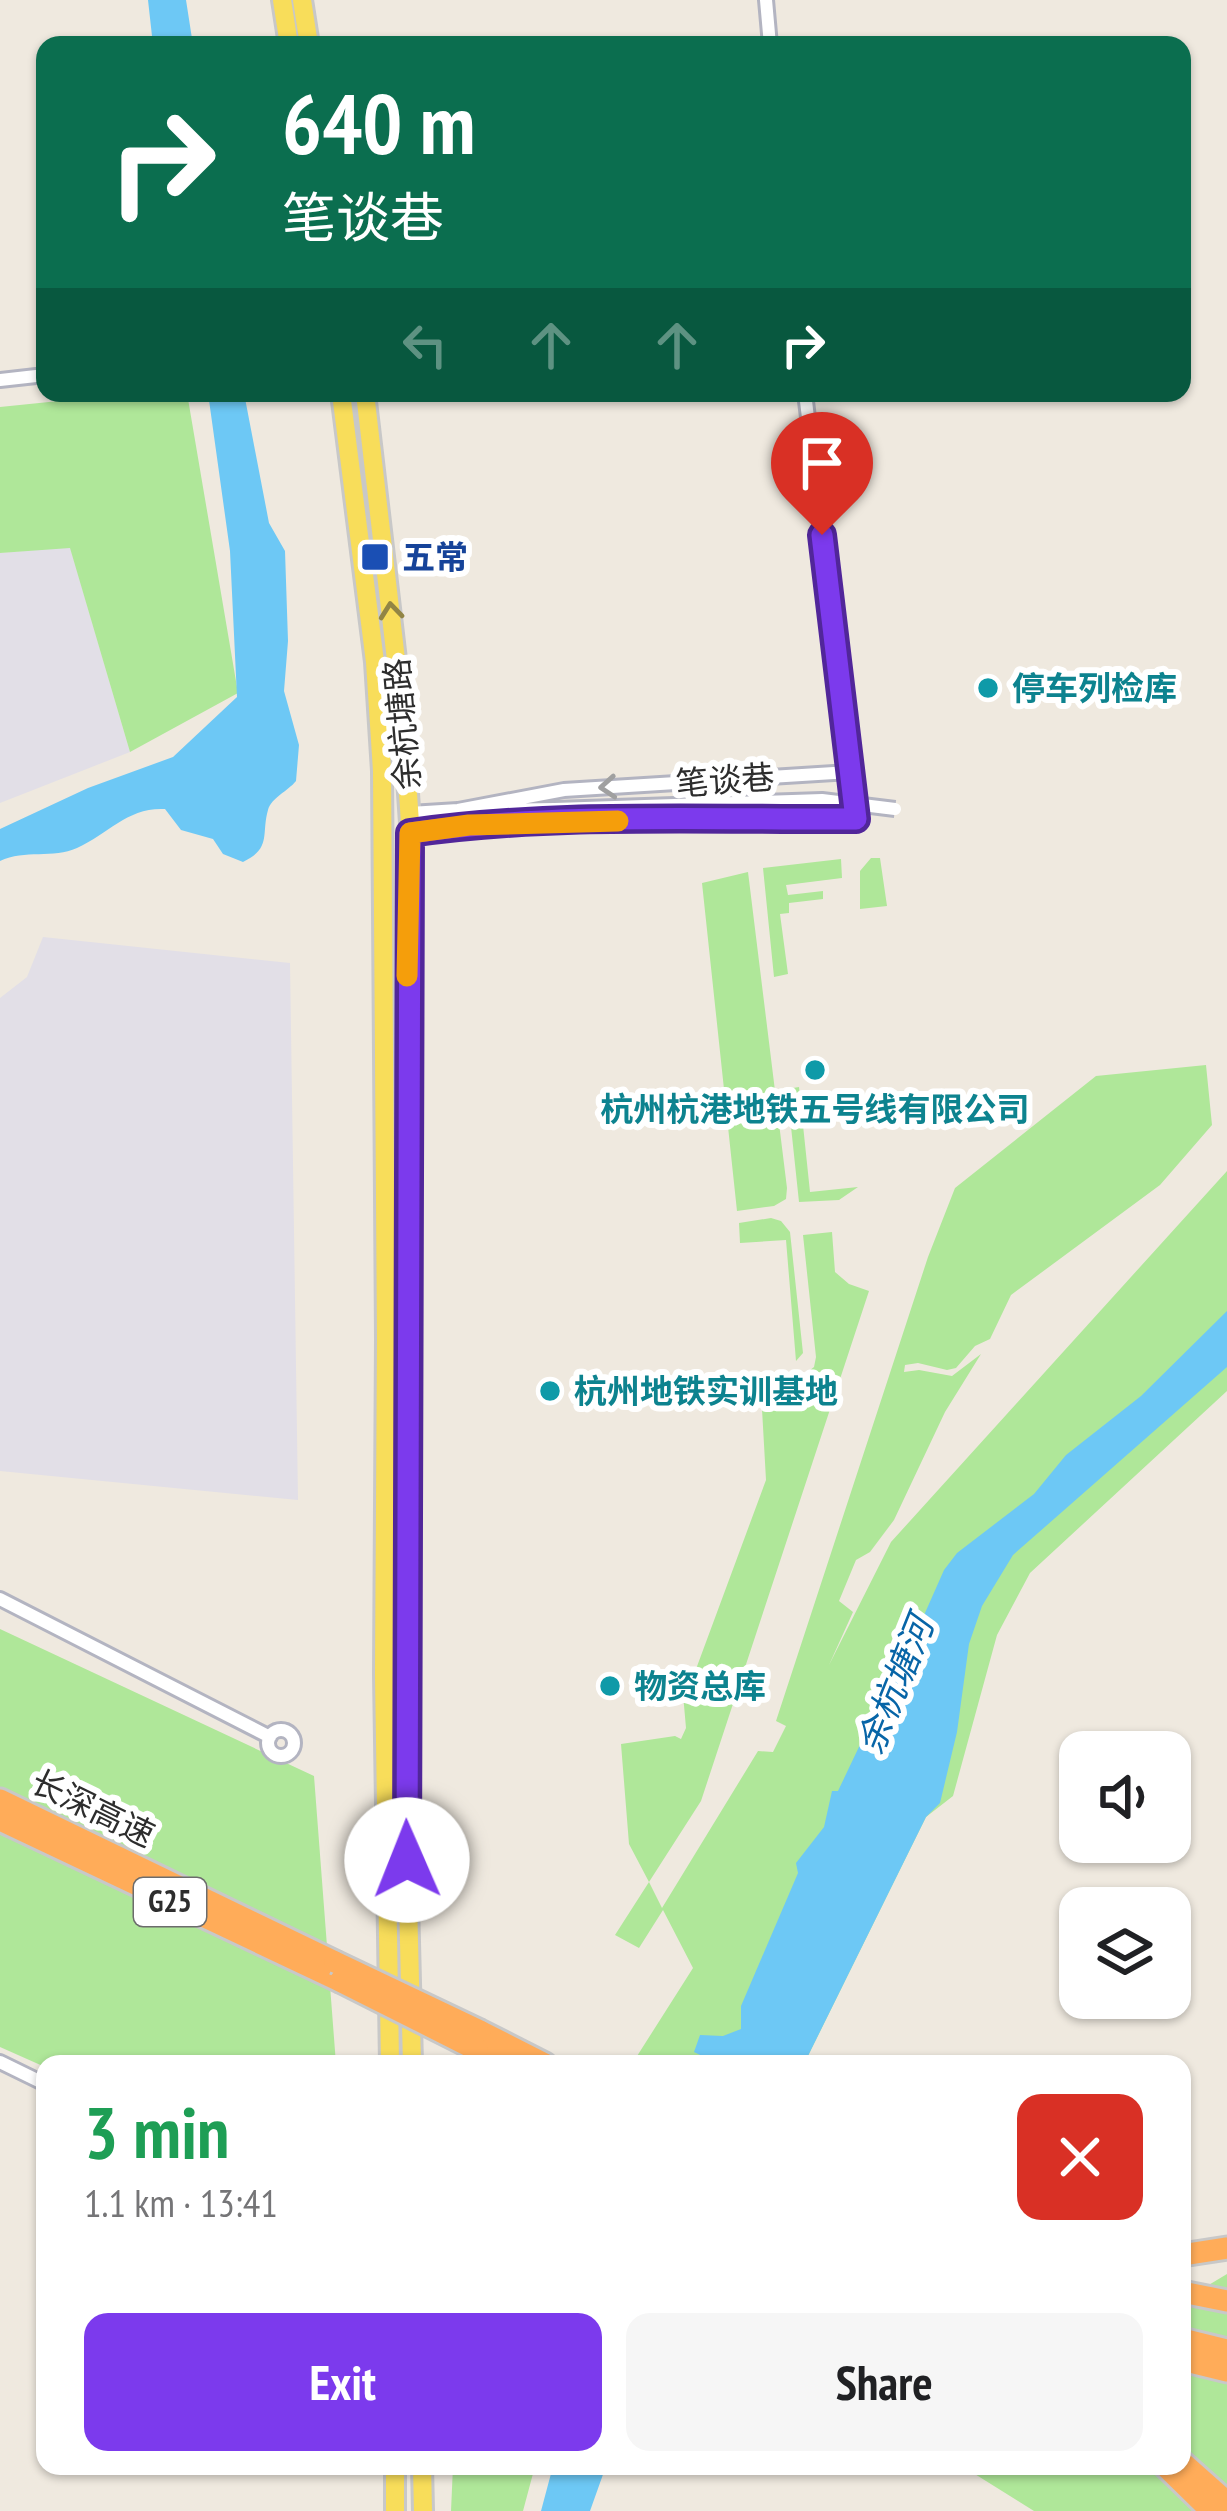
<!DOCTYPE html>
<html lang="en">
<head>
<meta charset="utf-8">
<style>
  :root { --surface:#fff; --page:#f6f6f6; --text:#202124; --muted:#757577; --accent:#7c3aed }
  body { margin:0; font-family:"PT Sans Narrow","Noto Sans SC",sans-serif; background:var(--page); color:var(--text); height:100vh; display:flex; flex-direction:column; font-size:45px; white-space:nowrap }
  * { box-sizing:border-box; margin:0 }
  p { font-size:39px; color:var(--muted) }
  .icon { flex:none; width:66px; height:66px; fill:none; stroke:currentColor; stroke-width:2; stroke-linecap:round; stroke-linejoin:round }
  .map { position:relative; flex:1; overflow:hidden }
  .details { position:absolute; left:36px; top:2055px; width:1155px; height:420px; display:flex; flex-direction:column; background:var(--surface); border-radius:24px; box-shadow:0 3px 9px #0004 }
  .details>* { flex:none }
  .hud { position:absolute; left:36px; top:36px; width:1155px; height:366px; border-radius:24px; box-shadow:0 3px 9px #0004; background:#0b6e4f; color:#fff; overflow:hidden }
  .buttons { position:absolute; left:1059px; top:1731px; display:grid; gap:24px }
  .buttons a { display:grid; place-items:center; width:132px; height:132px; border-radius:24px; background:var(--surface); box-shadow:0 3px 9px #0004; font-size:60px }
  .pin { position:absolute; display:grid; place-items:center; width:102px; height:102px; color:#fff; margin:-123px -51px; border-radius:50% 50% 50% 0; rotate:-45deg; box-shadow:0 0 12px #0007 }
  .pin .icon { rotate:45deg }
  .me { position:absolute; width:132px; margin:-66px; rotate:359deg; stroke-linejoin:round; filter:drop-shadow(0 0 9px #0008) }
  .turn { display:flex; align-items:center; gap:42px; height:252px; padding:0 48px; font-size:54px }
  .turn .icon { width:156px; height:156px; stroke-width:2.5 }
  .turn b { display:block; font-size:84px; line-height:102px }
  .lanes { display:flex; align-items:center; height:114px; padding:0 48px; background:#0003; justify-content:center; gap:60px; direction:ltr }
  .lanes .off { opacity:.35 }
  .round { display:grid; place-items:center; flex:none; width:126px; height:126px; border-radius:24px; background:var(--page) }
  .headline { display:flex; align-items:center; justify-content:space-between; height:204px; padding:0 48px }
  h1 { font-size:72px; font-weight:700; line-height:90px; color:#1e9e55 }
  .cta { display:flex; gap:24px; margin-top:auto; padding:24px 48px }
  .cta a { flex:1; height:138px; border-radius:24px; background:var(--accent); color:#fff; font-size:48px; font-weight:700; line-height:138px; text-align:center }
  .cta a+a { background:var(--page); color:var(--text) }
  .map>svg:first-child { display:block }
  .industrial { fill:#e2dfe7 }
  .green { fill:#afe799 }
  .water { fill:#6dc8f5 }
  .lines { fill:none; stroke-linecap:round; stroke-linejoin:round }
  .minor-casing { stroke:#b3b4c1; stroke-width:18 }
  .primary-casing { stroke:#c8c8c8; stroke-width:24 }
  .motorway-casing { stroke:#c8c8c8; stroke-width:27 }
  .minor { stroke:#fff; stroke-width:12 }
  .primary { stroke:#f8dd5a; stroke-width:18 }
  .motorway { stroke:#ffac59; stroke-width:21 }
  .minor-bridge-casing { stroke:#b3b4c1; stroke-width:18; stroke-linecap:butt }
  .motorway-bridge-casing { stroke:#c8c8c8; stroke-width:27; stroke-linecap:butt }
  .minor-bridge { stroke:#fff; stroke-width:12 }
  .motorway-bridge { stroke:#ffac59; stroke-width:21 }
  .oneway { stroke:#928544 }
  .oneway2 { stroke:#a0a0a0 }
  .route-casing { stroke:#51269a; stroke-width:30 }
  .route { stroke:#7c3aed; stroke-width:21 }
  .slow { stroke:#f59e0b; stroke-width:21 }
  .transit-dot { fill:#1a4fb4; stroke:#fff; stroke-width:4.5 }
  .culture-dot { fill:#0f9aa8; stroke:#fff; stroke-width:4.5 }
  .labels { text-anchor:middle; stroke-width:12; stroke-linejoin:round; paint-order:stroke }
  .shield { fill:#fff; stroke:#6c6c6c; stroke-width:3 }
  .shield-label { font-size:30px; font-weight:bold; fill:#2d2d2d }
  .transit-label { font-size:33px; font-weight:bold; fill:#164399; stroke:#fff; text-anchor:start }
  .culture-label { font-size:33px; font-weight:bold; fill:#0d838f; stroke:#fff; text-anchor:start }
  .street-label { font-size:33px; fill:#2d2d2d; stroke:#fff }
  .water-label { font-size:36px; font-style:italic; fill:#0765a7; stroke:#fff }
</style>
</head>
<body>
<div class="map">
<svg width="1227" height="2511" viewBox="0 0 1227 2511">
  <rect width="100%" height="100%" fill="#efe9df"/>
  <!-- industrial -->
  <path class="industrial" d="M70 547 130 752 0 803V553Z
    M43 937 290 963 298 1500 0 1471V998L27 977Z"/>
  <!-- green -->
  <path class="green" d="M137 393H187L238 693 130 752 70 548 0 553V407Z
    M871 858H880L887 906 860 909V871Z
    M841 859 842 878 786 885 788 895 823 891V899L789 903V913L780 914 788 974 774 977 763 868Z
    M748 872 787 1188 786 1199 774 1206 737 1211 702 883Z
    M1206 1065 1212 1125 1160 1185 1011 1295 990 1339 975 1346 956 1368 947 1370 918 1363 905 1365 904 1372 919 1370 952 1376 981 1354 945 1412 894 1520 870 1552 856 1560 839 1601 853 1612 829 1665 891 1542 1227 1171V1391L1030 1573 997 1635 953 1796 926 1817 804 2064H632L693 1968 663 1910 639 1948 615 1935 649 1882 629 1844 621 1744 675 1736 681 1739 686 1728 683 1694 689 1688 766 1480 762 1409 793 1406 791 1376 804 1375 814 1367 816 1357 803 1235 832 1232 835 1272 849 1284 869 1291 701 1801 649 1882 662 1908 758 1751 773 1752 786 1726 776 1721 928 1257 955 1188 1096 1076Z
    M799 1087 810 1192 858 1187 839 1200 799 1202 787 1089Z
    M771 1218 781 1221 790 1232 803 1353 796 1361 786 1240 740 1243 739 1223Z
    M0 1629 314 1776 336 2064H45V2067L0 2047Z
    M1227 2274V2511H1034L962 2466H1182V2301Z
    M453 2466H535L523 2511H451Z"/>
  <!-- water -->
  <path class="water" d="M148 0H186L193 45H153Z
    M208 393H244L269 523 285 551 288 641 284 691 299 745 296 781C288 791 271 798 268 810 261 834 272 848 243 862L223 854 213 839 181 830 165 809C128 807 109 833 77 848 53 859 25 849 0 861V829L88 788 173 757 237 697 230 551Z
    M1227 1311V1367L1013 1555 982 1606 969 1644 957 1732 940 1803 926 1817 804 2064H719L694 2052 700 2035 723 2036 741 2029V2006L798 1873 796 1863 824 1827 832 1791H838L867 1730 874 1705 921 1622 944 1570 957 1553 1034 1494 1066 1455 1141 1396Z
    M553 2466H606L590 2511H541Z"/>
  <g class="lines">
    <!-- minor casing -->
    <g class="minor-casing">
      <path id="minor" d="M766 0 770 45
        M0 380 45 375
        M482 810 555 809 511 817
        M410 813 458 810 564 790 850 772
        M410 833C557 813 708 820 857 819L805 393
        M0 1599 270 1737
        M268 1743a13 13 0 1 1 26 0a13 13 0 1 1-26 0Z
        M0 2062 45 2084"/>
    </g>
    <!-- primary casing -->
    <g class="primary-casing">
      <path id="primary" d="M282 0 289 45
        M302 0 309 45
        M341 393 375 662 382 771 386 1338 384 1675 390 2064
        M365 393 403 720 410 823 406 1819 412 2064
        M395 2466V2511
        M422 2466 423 2511"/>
    </g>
    <!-- motorway casing -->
    <g class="motorway-casing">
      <path id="motorway" d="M0 1800 335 1962
        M0 1820 340 1981
        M480 2031 545 2064
        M477 2050 505 2064
        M1182 2255 1227 2248
        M1182 2292 1227 2301
        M1182 2339 1227 2350
        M1182 2360 1227 2371
        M1182 2462 1227 2502
        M1165 2466 1211 2511"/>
    </g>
    <!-- minor -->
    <use href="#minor" class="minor"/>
    <!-- primary -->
    <use href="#primary" class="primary"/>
    <!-- motorway -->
    <use href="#motorway" class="motorway"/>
    <!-- minor-bridge casing -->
    <g class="minor-bridge-casing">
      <path id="minor-bridge" d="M555 809 822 800 895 809"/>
    </g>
    <!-- motorway-bridge casing -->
    <g class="motorway-bridge-casing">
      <path id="motorway-bridge" d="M335 1962 480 2031
        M340 1981 477 2050"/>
    </g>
    <!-- minor-bridge -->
    <use href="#minor-bridge" class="minor-bridge"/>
    <!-- motorway-bridge -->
    <use href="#motorway-bridge" class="motorway-bridge"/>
  </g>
  <!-- one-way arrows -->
  <defs><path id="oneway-chevron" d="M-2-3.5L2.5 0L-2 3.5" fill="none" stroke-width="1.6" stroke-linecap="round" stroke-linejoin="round" transform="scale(3)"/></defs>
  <use class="oneway" href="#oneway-chevron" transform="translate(391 611) rotate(-96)"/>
  <use class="oneway2" href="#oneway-chevron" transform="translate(608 787) rotate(176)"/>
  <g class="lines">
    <!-- route casing -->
    <g class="route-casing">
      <path id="route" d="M407 1860 410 833C556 812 709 820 856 819L822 535"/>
    </g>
    <!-- route -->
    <use href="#route" class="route"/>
    <!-- slow -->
    <path class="slow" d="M407 976 410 833 469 825 618 821"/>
  </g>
  <!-- markers -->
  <rect class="transit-dot" x="360" y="542" width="30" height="30" rx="6"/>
  <g class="culture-dot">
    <circle cx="988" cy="688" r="12"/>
    <circle cx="815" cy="1070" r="12"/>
    <circle cx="550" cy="1391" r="12"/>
    <circle cx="610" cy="1686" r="12"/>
  </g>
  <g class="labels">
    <!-- shield labels -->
    <rect class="shield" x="134" y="1878" width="72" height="48" rx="9"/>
    <g class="shield-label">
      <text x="170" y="1912">G25</text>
    </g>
    <!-- transit labels -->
    <g class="transit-label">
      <text x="402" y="569">五常</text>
    </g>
    <!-- culture labels -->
    <g class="culture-label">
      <text x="1012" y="700">停车列检库</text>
      <text x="815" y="1121" text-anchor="middle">杭州杭港地铁五号线有限公司</text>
      <text x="574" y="1403">杭州地铁实训基地</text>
      <text x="634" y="1698">物资总库</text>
    </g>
    <!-- street labels -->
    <g class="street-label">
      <text transform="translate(402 724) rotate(-95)" y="12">余杭塘路</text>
      <text transform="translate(725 780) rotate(-4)" y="12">笔谈巷</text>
      <text transform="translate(93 1808) rotate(26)" y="12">长深高速</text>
    </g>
    <!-- water labels -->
    <g class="water-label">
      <text transform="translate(895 1685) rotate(-68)" y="13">余杭塘河</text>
    </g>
  </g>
</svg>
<div class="buttons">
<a><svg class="icon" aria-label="sound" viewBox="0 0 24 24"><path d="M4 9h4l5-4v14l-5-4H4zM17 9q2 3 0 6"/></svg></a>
<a><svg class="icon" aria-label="layers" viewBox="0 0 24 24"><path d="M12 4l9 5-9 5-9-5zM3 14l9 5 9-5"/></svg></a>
</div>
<div class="pin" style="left:822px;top:535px;background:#d93025"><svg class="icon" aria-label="arrive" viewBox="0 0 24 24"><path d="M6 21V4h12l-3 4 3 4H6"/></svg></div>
<svg class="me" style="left:407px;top:1860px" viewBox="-20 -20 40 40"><circle r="19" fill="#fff"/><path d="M0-13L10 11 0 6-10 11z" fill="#7c3aed"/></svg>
<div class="hud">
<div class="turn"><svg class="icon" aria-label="right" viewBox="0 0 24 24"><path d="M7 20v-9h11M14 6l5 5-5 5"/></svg><div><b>640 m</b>笔谈巷</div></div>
<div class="lanes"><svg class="icon off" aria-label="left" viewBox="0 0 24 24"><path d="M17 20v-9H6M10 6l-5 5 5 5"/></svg><svg class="icon off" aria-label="ahead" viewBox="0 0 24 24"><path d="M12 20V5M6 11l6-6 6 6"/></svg><svg class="icon off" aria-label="ahead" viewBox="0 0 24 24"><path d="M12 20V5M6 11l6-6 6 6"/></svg><svg class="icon" aria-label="right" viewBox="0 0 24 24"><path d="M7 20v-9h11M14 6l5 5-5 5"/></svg></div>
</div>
<section class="details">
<div class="headline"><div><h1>3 min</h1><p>1.1 km · 13:41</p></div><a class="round" style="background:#d93025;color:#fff"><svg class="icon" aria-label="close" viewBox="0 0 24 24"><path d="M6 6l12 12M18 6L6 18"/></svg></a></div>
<div class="cta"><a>Exit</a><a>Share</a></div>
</section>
</div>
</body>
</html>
